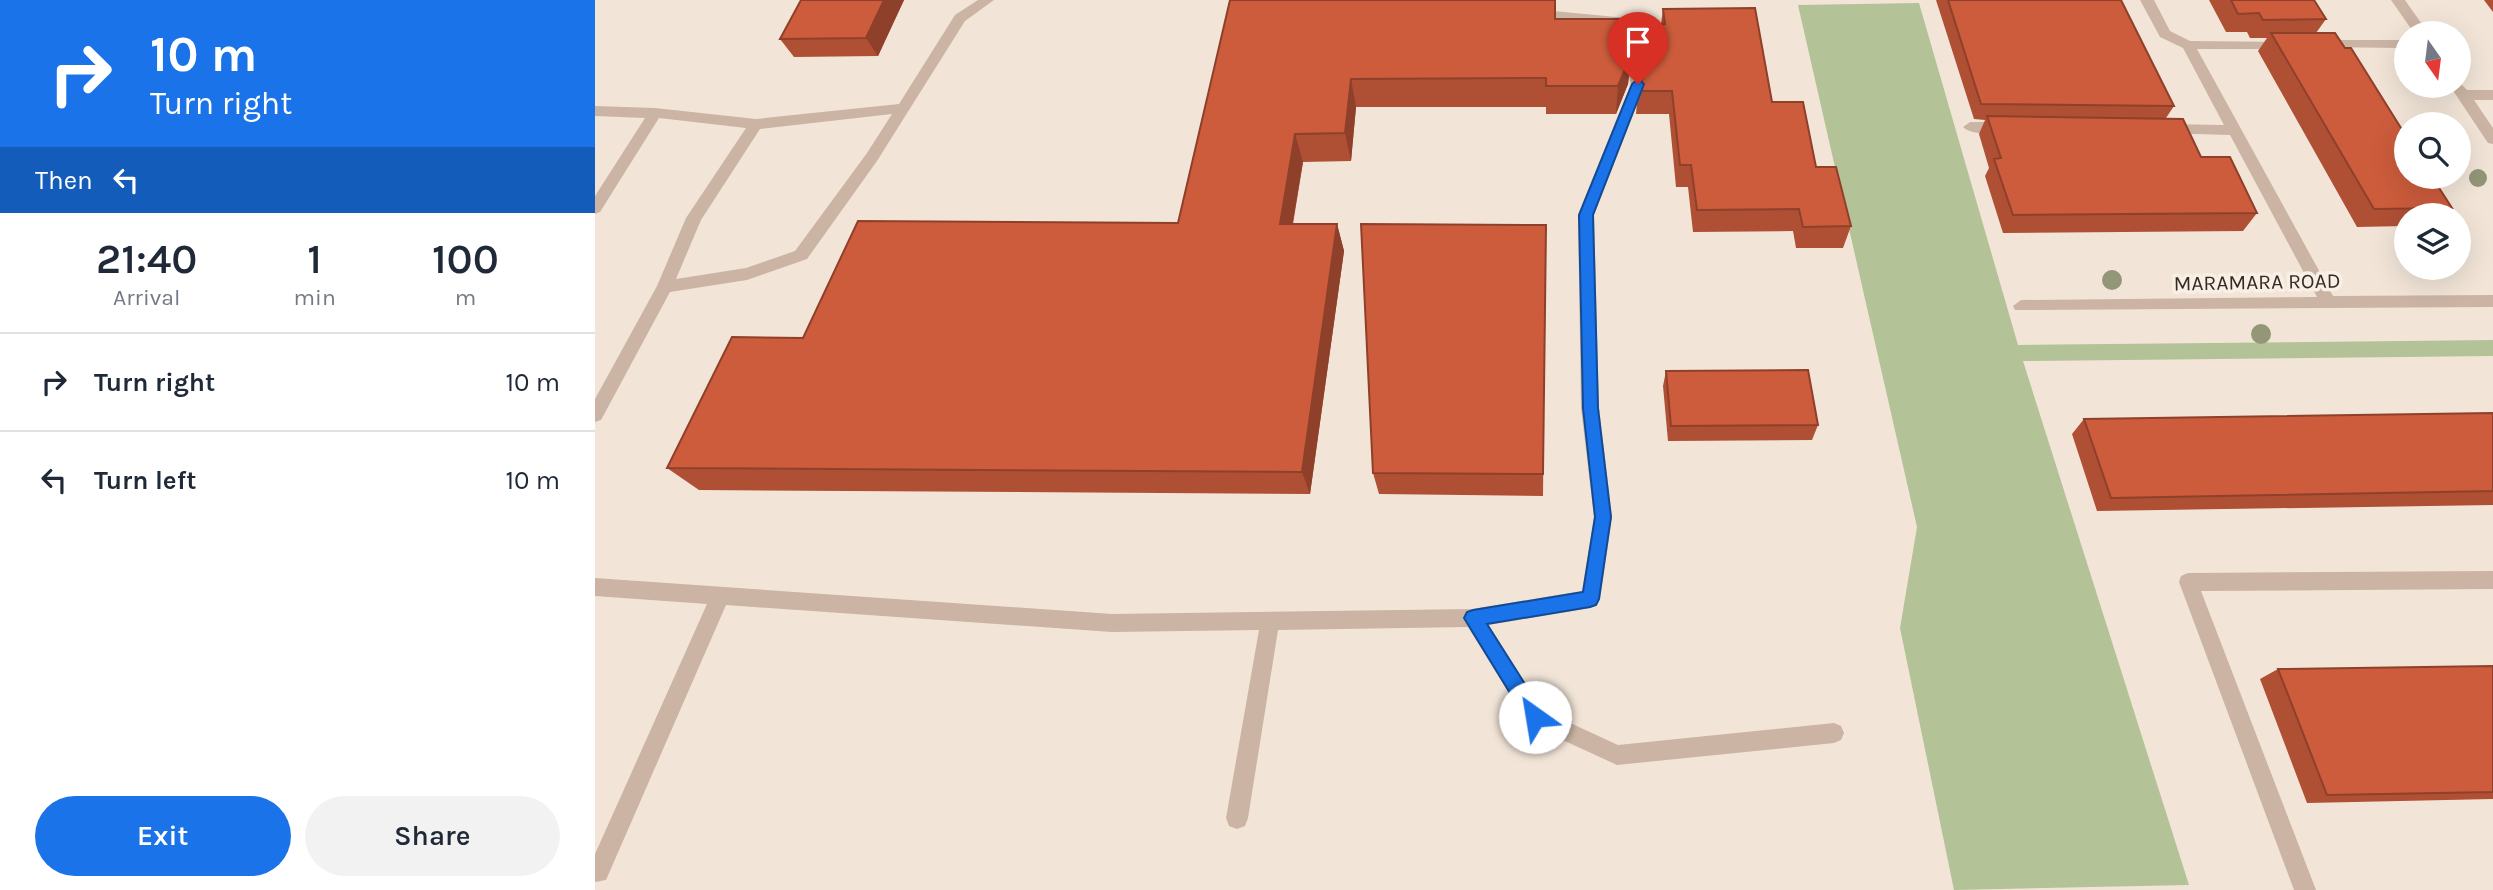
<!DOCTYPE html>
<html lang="en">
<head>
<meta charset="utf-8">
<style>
  :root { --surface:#fff; --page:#f2f2f3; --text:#1f2937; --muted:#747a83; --line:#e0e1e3; --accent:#1a73e8 }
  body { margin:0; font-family:Karla,sans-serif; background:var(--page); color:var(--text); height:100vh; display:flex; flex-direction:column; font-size:26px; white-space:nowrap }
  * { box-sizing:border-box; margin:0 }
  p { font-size:23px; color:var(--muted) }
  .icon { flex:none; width:38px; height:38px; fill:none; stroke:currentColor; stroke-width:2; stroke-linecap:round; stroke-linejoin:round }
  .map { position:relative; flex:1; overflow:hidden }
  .drawer { display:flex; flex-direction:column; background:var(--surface); width:595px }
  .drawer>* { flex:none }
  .guide { background:#1a73e8; color:#fff; overflow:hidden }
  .needle { width:46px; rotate:166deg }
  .fabs { position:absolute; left:1799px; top:21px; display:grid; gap:14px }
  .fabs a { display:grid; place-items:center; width:77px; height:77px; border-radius:50%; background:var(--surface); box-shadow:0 7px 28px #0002; font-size:35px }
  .pin { position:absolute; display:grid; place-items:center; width:60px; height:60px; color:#fff; margin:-72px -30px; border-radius:50% 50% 50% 0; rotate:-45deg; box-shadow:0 0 7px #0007 }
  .pin .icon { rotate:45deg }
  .me { position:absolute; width:77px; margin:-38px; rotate:328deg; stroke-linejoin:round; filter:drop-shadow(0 0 5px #0008) }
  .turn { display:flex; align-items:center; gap:24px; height:147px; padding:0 35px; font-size:32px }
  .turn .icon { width:91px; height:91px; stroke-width:2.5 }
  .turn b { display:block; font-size:49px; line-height:60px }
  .then { display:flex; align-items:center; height:66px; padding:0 35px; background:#0003; gap:14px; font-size:26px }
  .eta { display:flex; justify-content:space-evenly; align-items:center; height:119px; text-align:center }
  .eta b { font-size:42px; font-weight:600; line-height:49px }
  .button { display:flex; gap:14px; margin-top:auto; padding:14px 35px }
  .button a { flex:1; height:80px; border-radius:42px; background:var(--accent); color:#fff; font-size:28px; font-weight:600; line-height:80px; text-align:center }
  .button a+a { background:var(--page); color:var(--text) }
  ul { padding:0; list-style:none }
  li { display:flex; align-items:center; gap:21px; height:98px; padding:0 35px; border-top:2px solid var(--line) }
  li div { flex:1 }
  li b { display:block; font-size:26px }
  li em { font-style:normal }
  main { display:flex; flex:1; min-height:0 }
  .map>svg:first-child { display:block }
  .green { fill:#b4c297 }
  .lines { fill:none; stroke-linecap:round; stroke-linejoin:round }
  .lane { fill:#cbb4a3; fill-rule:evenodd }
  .street { fill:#cbb4a3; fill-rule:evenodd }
  .tree { fill:#939677 }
  .wall { fill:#af4f34 }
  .shaded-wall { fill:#8f402a }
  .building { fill:#cc5c3c; stroke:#8f402a; stroke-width:2 }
  .route { fill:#1a73e8; stroke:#114b97; stroke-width:2 }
  .labels { text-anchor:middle; stroke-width:7; stroke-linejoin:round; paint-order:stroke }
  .street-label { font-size:21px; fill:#352a26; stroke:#faefe4 }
</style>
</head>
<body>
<main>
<section class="drawer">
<div class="guide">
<div class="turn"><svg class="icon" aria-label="right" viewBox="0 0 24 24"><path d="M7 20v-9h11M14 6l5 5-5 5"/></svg><div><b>10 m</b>Turn right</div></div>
<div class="then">Then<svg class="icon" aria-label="left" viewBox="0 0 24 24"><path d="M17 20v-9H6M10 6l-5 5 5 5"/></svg></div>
</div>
<div class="eta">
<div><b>21:40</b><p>Arrival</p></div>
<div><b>1</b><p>min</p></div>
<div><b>100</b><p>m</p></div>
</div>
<ul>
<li><svg class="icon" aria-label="right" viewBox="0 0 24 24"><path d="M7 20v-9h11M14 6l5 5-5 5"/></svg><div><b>Turn right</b></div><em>10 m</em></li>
<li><svg class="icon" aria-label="left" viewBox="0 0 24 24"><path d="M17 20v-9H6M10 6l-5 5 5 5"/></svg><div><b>Turn left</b></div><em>10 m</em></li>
</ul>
<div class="button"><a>Exit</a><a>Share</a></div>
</section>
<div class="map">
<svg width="1898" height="890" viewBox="0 0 1898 890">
  <rect width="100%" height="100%" fill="#f2e5d8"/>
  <!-- green -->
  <path class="green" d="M1324 3 1423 345 1898 340V356L1428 361 1594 885 1359 890 1305 628 1322 527 1203 5Z"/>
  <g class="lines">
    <!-- lane -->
    <path class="lane" d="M383 0H399L370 21 282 161 212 259 152 280 75 292 6 420 0 422V399L62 286 91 218 151 128 64 118 5 212 0 214V196L50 118 0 116V106L60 108 161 119 304 104 360 15ZM297 114 272 153 200 251 151 268 81 279 106 220 165 129Z
      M937 9 1032 18 1050 84 999 215 1004 408 1017 517 1005 599 1002 605 995 608 893 625 947 710 1023 745 1239 723 1246 726 1249 733 1246 740 1239 743 1022 765 933 724 873 627 683 630 653 818 650 826 642 829 634 826 631 818 664 630 517 632 131 605 11 880 0 882V854L112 604 0 596V578L517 614 878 609 987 591 999 517 986 408 983 215 1036 84 1021 25 932 16 930 13Z"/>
    <!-- street -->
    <path class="street" d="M1545 0H1559L1575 31 1595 41 1694 42 1696 45 1689 49H1602L1738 296 1898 295V307L1420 310 1418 306 1426 300 1722 297 1635 135 1567 133 1565 129 1572 124 1629 125 1588 48 1565 37Z
      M1796 0H1810L1833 33H1819Z
      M1724 40H1811V48L1719 47V41Z
      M1864 82 1872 90H1898V100H1879L1898 128V144L1893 143 1855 86H1864Z
      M1375 122H1411L1418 127C1410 136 1376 136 1368 127Z
      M1898 571V589L1606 591 1721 890H1699L1584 582 1586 576 1593 573Z"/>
  </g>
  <!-- trees -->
  <g class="tree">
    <circle cx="1883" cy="178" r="9"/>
    <circle cx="1517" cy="280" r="10"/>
    <circle cx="1666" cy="334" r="10"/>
  </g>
  <!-- wall -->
  <path class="wall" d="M206 0H309L283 56 199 57 185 39Z
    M635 0 960 19 1036 55 1033 84 1021 114H951V107H761L756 161 708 162 698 224H742L749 251 715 494 104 490 72 468 208 338 583 223Z
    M1341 0H1526L1579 106 1571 118 1606 157 1662 213 1648 231 1408 233 1390 176 1394 168 1384 134 1390 120 1379 119Z
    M1614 0H1719L1731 19 1721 33 1857 208 1849 215H1811V226L1762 227 1663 51 1672 38H1655L1652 32H1631Z
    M1889 0H1898V12Z
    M1068 9 1177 102 1221 167 1256 226 1248 248H1201L1198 231 1098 232 1093 187H1081L1074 114H1041L1043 91 1050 74 1043 48 1045 25 1066 24Z
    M951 225 948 496 784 494 778 473Z
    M1071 371 1223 425 1217 440 1073 441 1068 386Z
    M1898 413V505L1502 511 1477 434 1489 419Z
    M1898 666V799L1712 803 1665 679 1683 669Z"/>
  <!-- shaded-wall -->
  <path class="shaded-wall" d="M289 0H309L283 56 271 38Z
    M1036 55 1033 84 1021 114 1023 86Z
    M756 79 761 107 756 161 750 133Z
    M700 134 708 162 693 250 685 224Z
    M742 224 749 251 715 494 707 472Z"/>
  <!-- building -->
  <path class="building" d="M206 0H289L271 38 185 39Z
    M635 0H960V19H1026L1036 55 1023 86H951V78L756 79 750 133 700 134 685 224H742L707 472 72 468 137 337 208 338 263 221 583 223Z
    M1353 0H1526L1579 106 1386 104Z
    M1636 0H1719L1731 19 1668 20 1664 13 1643 14Z
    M1160 8 1177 102H1208L1221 167H1241L1256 226 1208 227 1204 209 1102 210 1096 165H1085L1077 91H1043L1055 60 1045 25 1070 24 1068 9Z
    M1676 33H1740L1750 48H1756L1811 136V177H1837L1857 208 1779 209Z
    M1392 116 1588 119 1606 157H1635L1662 213 1418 215 1399 159 1406 158Z
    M766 224 951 225 948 474 778 473Z
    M1213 370 1223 425 1076 426 1071 371Z
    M1898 413V491L1516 498 1489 419Z
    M1898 666V792L1732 795 1683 669Z"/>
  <!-- route -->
  <path class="route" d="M1043 79 1049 84 998 215 1003 408 1016 517 1004 599 1001 605 995 607 892 624 947 711 949 717 947 724 940 726 934 724 869 618 872 612 878 610 988 592 1000 517 988 408 984 215 1037 84Z"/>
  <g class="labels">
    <!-- street labels -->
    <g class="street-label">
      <text transform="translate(1662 282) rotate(-1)" y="7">MARAMARA ROAD</text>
    </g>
  </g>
</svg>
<div class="fabs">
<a><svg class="needle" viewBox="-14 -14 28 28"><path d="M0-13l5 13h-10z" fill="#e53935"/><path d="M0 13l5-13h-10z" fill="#747a83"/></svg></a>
<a><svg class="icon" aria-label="search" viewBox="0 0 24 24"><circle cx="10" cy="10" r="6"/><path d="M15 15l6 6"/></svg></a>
<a><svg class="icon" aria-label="layers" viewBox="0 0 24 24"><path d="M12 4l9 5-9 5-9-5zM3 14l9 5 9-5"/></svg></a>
</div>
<div class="pin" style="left:1043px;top:84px;background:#d93025"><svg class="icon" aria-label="arrive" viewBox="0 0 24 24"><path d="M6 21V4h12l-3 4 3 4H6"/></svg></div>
<svg class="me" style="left:940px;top:717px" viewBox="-20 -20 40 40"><circle r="19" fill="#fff"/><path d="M0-13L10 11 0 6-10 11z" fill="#1a73e8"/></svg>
</div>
</main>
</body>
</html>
